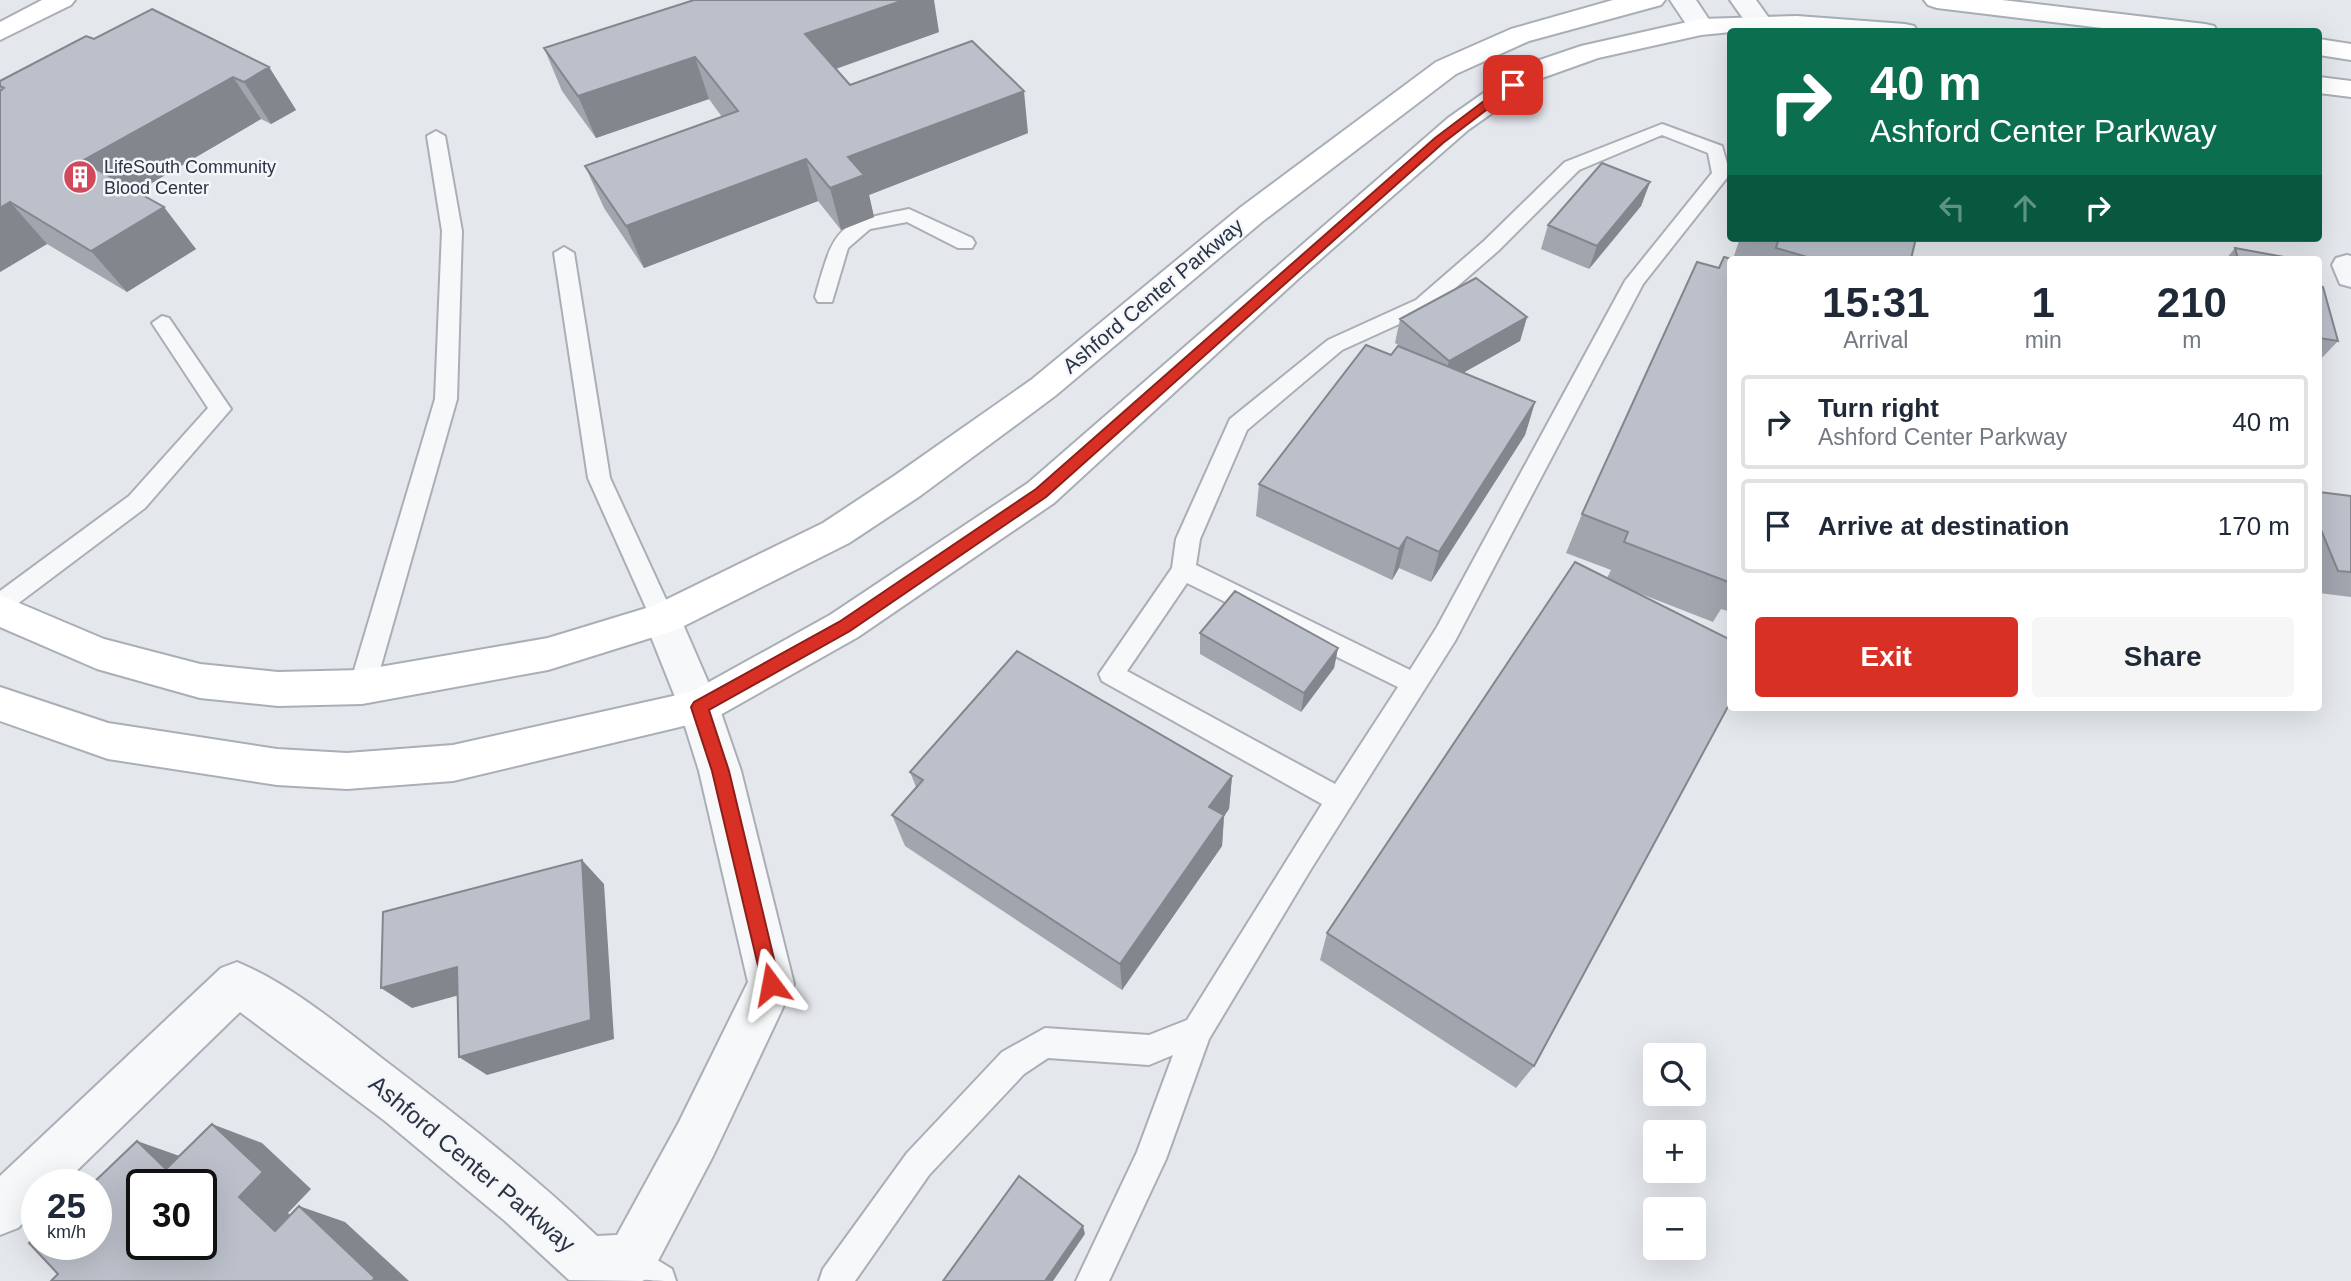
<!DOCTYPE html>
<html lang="en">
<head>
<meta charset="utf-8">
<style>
  :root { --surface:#fff; --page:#f6f6f7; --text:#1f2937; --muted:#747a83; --line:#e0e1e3; --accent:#d93025 }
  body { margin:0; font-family:Helvetica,sans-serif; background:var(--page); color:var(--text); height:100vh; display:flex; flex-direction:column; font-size:26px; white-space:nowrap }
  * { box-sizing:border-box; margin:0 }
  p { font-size:23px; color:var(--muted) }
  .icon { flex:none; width:38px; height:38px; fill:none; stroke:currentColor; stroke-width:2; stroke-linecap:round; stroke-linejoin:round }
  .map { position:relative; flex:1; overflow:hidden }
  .sheet { position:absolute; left:1727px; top:256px; width:595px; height:455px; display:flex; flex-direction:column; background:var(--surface); border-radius:7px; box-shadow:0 7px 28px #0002 }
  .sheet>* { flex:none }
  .hud { position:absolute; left:1727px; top:28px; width:595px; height:214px; border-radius:7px; box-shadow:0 7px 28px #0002; background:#0b6e4f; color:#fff; overflow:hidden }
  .controls { position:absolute; left:1643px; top:1043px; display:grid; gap:14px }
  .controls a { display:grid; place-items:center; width:63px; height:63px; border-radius:7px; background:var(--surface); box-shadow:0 7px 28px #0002; font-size:35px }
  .speed { position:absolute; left:21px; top:1169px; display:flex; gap:14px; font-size:35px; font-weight:700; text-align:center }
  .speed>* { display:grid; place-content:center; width:91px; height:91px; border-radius:50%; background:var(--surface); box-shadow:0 7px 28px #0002; line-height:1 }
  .speed small { font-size:18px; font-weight:400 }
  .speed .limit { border:4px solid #111; border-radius:10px; background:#fff; color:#111 }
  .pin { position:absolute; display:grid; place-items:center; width:60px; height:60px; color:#fff; margin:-30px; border-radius:14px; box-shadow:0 4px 10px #0006 }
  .me { position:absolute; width:77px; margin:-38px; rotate:347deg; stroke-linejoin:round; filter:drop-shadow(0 0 5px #0008) }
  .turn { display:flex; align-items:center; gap:24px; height:147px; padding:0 28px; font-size:32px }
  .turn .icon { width:91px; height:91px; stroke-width:2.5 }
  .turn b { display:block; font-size:49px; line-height:60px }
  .lanes { display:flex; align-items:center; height:66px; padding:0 28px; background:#0003; justify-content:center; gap:35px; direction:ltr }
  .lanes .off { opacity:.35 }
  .eta { display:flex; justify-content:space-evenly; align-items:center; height:119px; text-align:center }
  .eta b { font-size:42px; font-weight:800; line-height:49px }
  .primary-button { display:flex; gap:14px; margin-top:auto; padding:14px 28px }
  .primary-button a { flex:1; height:80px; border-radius:7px; background:var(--accent); color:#fff; font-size:28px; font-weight:800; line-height:80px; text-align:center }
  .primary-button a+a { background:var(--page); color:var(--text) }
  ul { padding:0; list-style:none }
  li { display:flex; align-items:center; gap:21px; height:94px; margin:0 14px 10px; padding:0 14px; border:4px solid var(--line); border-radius:7px }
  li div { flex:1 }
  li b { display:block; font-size:26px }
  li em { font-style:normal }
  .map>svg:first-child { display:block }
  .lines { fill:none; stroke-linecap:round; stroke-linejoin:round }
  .lane-casing { stroke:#a9aeb7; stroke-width:4 }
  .street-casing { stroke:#a9aeb7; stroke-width:4 }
  .secondary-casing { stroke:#a9aeb7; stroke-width:4 }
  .lane { fill:#f7f8fa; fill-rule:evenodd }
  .street { fill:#f7f8fa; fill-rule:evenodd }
  .secondary { fill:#fff; fill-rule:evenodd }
  .wall { fill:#a1a5ae }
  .shaded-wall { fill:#83868d }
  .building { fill:#bbc0ca; stroke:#83868d; stroke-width:2; fill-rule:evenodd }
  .route { fill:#d93025; stroke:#8d1f18; stroke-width:2 }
  .labels { text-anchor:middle; stroke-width:5; stroke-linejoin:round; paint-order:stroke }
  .far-poi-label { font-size:18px; fill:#2b3445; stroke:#f4f6f9; text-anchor:start }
  .street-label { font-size:21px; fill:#2b3445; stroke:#f4f6f9 }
  .near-street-label { font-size:24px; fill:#2b3445; stroke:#f4f6f9 }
</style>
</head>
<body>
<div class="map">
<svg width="2351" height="1281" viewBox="0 0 2351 1281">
  <rect width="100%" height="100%" fill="#e4e7ec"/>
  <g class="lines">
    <!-- lane casing -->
    <g class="lane-casing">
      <path id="lane" d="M1662 124 1722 146 1730 174 1643 284 1455 641 1311 869 1209 1039 1166 1159 1109 1281H1076L1137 1152 1173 1055 1149 1065 1048 1058 1024 1074 929 1175 855 1281H819L823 1269 907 1153 1002 1052 1045 1028 1149 1035 1187 1020 1322 804 1102 681 1099 674 1172 568 1176 539 1230 419 1328 340 1416 300 1484 241 1565 162ZM1662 135 1708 153 1712 173 1625 281 1437 627 1410 670 1196 565 1200 539 1247 430 1342 350 1430 310 1498 251 1579 170ZM1187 583 1398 687 1335 784 1127 671Z
        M436 131 445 136 462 231 457 399 375 687 371 695 362 698 353 695 349 687 435 399 442 231 427 136Z
        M909 209 972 238 975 243 972 248H958L907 222 870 229 848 248 832 302H818L815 297C835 226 836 223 909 209Z
        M564 247 574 253 610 478 675 619 672 626 663 629 654 626 651 619 588 478 554 253Z
        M162 316 169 318 231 409 145 508 8 611 0 614V591L129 496 208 408 152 323Z
        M631 1244 672 1269 676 1281C651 1281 626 1281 615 1260L620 1249Z"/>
    </g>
    <!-- street casing -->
    <g class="street-casing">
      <path id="street" d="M1670 0H1696L1714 27 1710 33H1692Z
        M1730 0H1756L1774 25 1766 32 1752 31Z
        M2347 255 2351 256V287L2340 284 2332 265 2336 258Z
        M663 603 676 608 719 707 741 771 794 984 713 1156 649 1278 642 1281 569 1280 505 1221 385 1121 240 1012 62 1185H37V1209L18 1228 0 1235V1176L221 968 237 962C288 983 335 1022 379 1056 454 1113 529 1171 597 1236L617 1235 679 1122 748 982 699 771 679 707 644 619 650 608Z"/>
    </g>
    <!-- secondary casing -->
    <g class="secondary-casing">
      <path id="secondary" d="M42 0H75L71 5 0 40V22Z
        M1613 0H1665L1661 5 1529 41 1456 74 1263 221 1055 396 920 496 849 543 676 630 548 670 362 704 278 706 200 698 97 669 0 627V595L104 639 200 664 278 672 362 670 548 638 653 606 823 523 894 476 1031 380 1241 207 1436 62 1511 29Z
        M1924 0H2002L2205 24 2214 26 2218 32H2135L1937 8 1928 5Z
        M1797 16 1905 24 1914 26 1918 32H1731L1701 35 1598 58 1542 78 1468 130 1298 279 1054 503 858 637 713 719 453 781 347 789 277 785 108 759 0 721V687L108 723 277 749 347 753 453 745 691 692 830 615 1028 483 1448 118 1522 66 1581 46 1701 19Z
        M2319 39 2351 44V60L2319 55Z
        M2319 77 2351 81V97L2319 93Z"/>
    </g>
    <!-- lane -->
    <use href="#lane" class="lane"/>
    <!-- street -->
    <use href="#street" class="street"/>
    <!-- secondary -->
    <use href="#secondary" class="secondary"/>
  </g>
  <!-- wall -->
  <path class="wall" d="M939 32 836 69 850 85 1028 133 869 195 874 217 841 230 818 201 644 268 604 208 585 166 722 117 709 99 596 138 562 91 544 48Z
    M269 67 296 110 271 124 261 119 136 192 196 249 127 292 47 244 0 272V81Z
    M1650 182 1641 206 1589 269 1541 249 1548 225Z
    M1740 238H1916L1911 259H1733Z
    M2235 248 2295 259H2226Z
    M1731 259V612L1721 609 1713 622 1631 590 1534 1066 1516 1088 1320 960 1327 933 1607 578 1611 570 1566 553 1582 514 1719 268Z
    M2319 286 2338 341 2319 361Z
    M1527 317 1520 341 1463 373 1535 402 1525 435 1431 582 1399 568 1392 580 1256 516 1259 484 1400 346 1395 343 1400 319Z
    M2319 492 2351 496V597L2319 593Z
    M1200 633 1338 648 1334 668 1301 712 1200 654Z
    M910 772 1232 776 1229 809 1224 816 1222 846 1122 990 905 846 892 815 916 787Z"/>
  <!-- shaded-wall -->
  <path class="shaded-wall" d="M904 0H934L939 32 815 76 805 34Z
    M695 57 709 99 596 138 578 96Z
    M269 67 296 110 271 124 244 82Z
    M233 77 261 119 116 204 82 161Z
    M1024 91 1028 133 869 195 874 217 841 230 830 188 848 157Z
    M806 159 818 201 644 268 626 226Z
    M1650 182 1641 206 1589 269 1597 246Z
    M10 202 47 244 0 272V208Z
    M164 207 196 249 127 292 91 251Z
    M1527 317 1520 341 1443 384 1449 361Z
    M1535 402 1525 435 1431 582 1439 552Z
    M1407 537 1399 568 1392 580 1399 549Z
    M1338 648 1334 668 1301 712 1304 693Z
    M1232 776 1229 809 1224 816 1222 846 1122 990 1120 964 1209 807Z
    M582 860 604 884 614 1039 487 1075 459 1057Z
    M457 967 485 988 412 1008 381 988Z
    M212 1124 262 1143 311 1189 288 1213 323 1246 275 1231 239 1197Z
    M137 1141 191 1160 166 1169Z
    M299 1206 345 1222 409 1281H372Z
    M1083 1226 1085 1234 1053 1281H1045Z"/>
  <!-- building -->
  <path class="building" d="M694 0H904L805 34 850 85 972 41 1024 91 848 157 864 175 830 188 806 159 626 226 585 166 738 111 695 57 578 96 544 48Z
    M152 9 269 67 244 82 233 77 82 161 164 207 91 251 10 202 0 208V91L4 88 0 86V81L86 36 94 39Z
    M1602 163 1650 182 1597 246 1548 225Z
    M1767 238H1916L1911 259H1814L1776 248 1778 241Z
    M2235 248 2295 259H2238Z
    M1724 257 1732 259 1731 583 1624 542 1628 532 1582 514 1697 262 1719 268Z
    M1476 278 1527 317 1449 361 1400 319Z
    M2319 286 2323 287 2338 341 2319 338Z
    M1366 345 1391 355 1398 346 1535 402 1439 552 1407 537 1399 549 1259 484Z
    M2319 492 2351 496V572L2338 571 2319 525Z
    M1575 562 1731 640V701L1534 1066 1327 933Z
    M1235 591 1338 648 1304 693 1200 633Z
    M1017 651 1232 776 1209 807 1224 815 1120 964 892 815 923 780 910 772Z
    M582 860 591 1020 459 1057 457 967 381 988 383 912Z
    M212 1124 263 1172 239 1197 275 1231 299 1206 375 1278 372 1281H51L58 1274 29 1243 37 1236V1244H96V1185H91L137 1141 166 1169ZM142 1185H201V1244H142Z
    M1019 1176 1083 1226 1045 1281H943Z"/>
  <!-- route -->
  <path class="route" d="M1509 82 1519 85 1443 143 1046 497 850 631 709 710 729 771 780 984 778 991 771 993 764 991 712 771 691 707 694 702 839 622 1036 489 1435 138Z"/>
  <!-- icons -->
  <defs>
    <g id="building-disc" transform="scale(1.75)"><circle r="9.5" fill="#d1495b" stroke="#f4f6f9"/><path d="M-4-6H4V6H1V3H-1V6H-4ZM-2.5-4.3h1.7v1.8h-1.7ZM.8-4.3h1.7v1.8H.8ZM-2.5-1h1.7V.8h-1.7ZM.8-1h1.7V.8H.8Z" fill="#fff"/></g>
  </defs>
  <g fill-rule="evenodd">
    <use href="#building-disc" x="80" y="177"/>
  </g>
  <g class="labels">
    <!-- far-poi labels -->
    <g class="far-poi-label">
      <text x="104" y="173">LifeSouth Community<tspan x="104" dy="21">Blood Center</tspan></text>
    </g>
    <!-- street labels -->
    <g class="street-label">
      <text transform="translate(1153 296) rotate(-40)" y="7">Ashford Center Parkway</text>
    </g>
    <!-- near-street labels -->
    <g class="near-street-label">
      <text transform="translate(472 1164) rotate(40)" y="8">Ashford Center Parkway</text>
    </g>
  </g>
</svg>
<div class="controls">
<a><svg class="icon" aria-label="search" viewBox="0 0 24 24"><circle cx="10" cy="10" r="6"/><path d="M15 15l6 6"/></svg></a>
<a>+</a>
<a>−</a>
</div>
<div class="speed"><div>25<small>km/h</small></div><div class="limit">30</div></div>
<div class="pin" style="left:1513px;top:85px;background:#d93025"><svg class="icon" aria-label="arrive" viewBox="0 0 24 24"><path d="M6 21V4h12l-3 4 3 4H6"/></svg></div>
<svg class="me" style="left:771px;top:984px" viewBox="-20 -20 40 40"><path d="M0-17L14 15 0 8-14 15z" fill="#d93025" stroke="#fff" stroke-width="4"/></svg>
<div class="hud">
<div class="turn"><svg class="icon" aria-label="right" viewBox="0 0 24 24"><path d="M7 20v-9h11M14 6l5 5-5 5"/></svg><div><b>40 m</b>Ashford Center Parkway</div></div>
<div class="lanes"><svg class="icon off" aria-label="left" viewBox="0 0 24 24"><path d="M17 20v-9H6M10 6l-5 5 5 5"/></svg><svg class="icon off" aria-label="ahead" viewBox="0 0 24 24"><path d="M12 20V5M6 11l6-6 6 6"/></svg><svg class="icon" aria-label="right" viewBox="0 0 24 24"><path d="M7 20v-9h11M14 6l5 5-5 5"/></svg></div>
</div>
<section class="sheet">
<div class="eta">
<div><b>15:31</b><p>Arrival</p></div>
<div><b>1</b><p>min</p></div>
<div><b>210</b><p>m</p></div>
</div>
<ul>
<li><svg class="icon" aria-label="right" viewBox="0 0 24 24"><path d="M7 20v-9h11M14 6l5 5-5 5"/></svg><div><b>Turn right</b><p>Ashford Center Parkway</p></div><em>40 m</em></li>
<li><svg class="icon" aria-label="arrive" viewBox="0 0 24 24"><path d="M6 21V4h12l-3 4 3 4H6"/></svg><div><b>Arrive at destination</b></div><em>170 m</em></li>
</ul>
<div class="primary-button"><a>Exit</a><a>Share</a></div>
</section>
</div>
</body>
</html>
